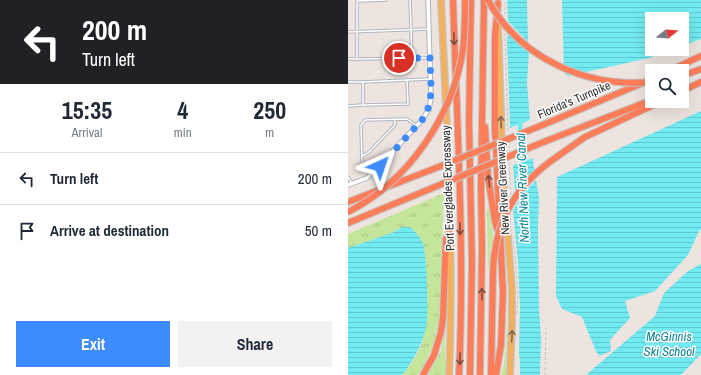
<!DOCTYPE html>
<html lang="en">
<head>
<meta charset="utf-8">
<style>
  :root { --surface:#fff; --page:#f2f2f3; --text:#1f2937; --muted:#747a83; --line:#e0e1e3; --accent:#3d8bfd }
  body { margin:0; font-family:"Archivo Narrow",sans-serif; background:var(--page); color:var(--text); height:100vh; display:flex; flex-direction:column; font-size:15px; white-space:nowrap }
  * { box-sizing:border-box; margin:0 }
  p { font-size:13px; color:var(--muted) }
  .icon { flex:none; width:22px; height:22px; fill:none; stroke:currentColor; stroke-width:2; stroke-linecap:round; stroke-linejoin:round }
  .map { position:relative; flex:1; overflow:hidden }
  .details { display:flex; flex-direction:column; background:var(--surface); width:348px }
  .details>* { flex:none }
  .top-card { background:#202124; color:#fff; overflow:hidden }
  .needle { width:26px; rotate:73deg }
  .buttons { position:absolute; left:297px; top:12px; display:grid; gap:8px }
  .buttons a { display:grid; place-items:center; width:44px; height:44px; border-radius:0px; background:var(--surface); box-shadow:0 4px 16px #0002; font-size:20px }
  .pin { position:absolute; display:grid; place-items:center; width:34px; height:34px; color:#fff; margin:-17px; border:2px solid #fff; border-radius:50%; box-shadow:0 1px 4px #0007 }
  .me { position:absolute; width:44px; margin:-22px; rotate:42deg; stroke-linejoin:round; filter:drop-shadow(0 0 3px #0008) }
  .turn { display:flex; align-items:center; gap:14px; height:84px; padding:0 16px; font-size:18px }
  .turn .icon { width:52px; height:52px; stroke-width:2.5 }
  .turn b { display:block; font-size:28px; line-height:34px }
  .eta { display:flex; justify-content:space-evenly; align-items:center; height:68px; text-align:center }
  .eta b { font-size:24px; font-weight:700; line-height:28px }
  .primary-button { display:flex; gap:8px; margin-top:auto; padding:8px 16px }
  .primary-button a { flex:1; height:46px; border-radius:0px; background:var(--accent); color:#fff; font-size:16px; font-weight:700; line-height:46px; text-align:center }
  .primary-button a+a { background:var(--page); color:var(--text) }
  ul { padding:0; list-style:none }
  li { display:flex; align-items:center; gap:12px; height:52px; padding:0 16px; border-top:1px solid var(--line) }
  li div { flex:1 }
  li b { display:block; font-size:15px }
  li em { font-style:normal }
  main { display:flex; flex:1; min-height:0 }
  .map>svg:first-child { display:block }
  .grass { fill:url(#grass-tufts) }
  .water { fill:url(#water-rules) }
  .pier { fill:#eee4df }
  .lines { fill:none; stroke-linecap:round; stroke-linejoin:round }
  .canal { stroke:#71ebf1; stroke-width:4.5 }
  .lane-casing { stroke:#afb5bd; stroke-width:3.5 }
  .street-casing { stroke:#afb5bd; stroke-width:5.5 }
  .primary-casing { stroke:#c4c4c4; stroke-width:8 }
  .highway-casing { stroke:#c4c4c4; stroke-width:8 }
  .path { stroke:#c4c4c4; stroke-width:1; stroke-dasharray:3 2; stroke-linecap:butt }
  .lane { stroke:#fff; stroke-width:1.5 }
  .street { stroke:#fff; stroke-width:3.5 }
  .primary { stroke:#f4b05f; stroke-width:5.5 }
  .highway { stroke:#ff7d59; stroke-width:6 }
  .highway-bridge-casing { stroke:#c4c4c4; stroke-width:8; stroke-linecap:butt }
  .highway-bridge { stroke:#ff7d59; stroke-width:6 }
  .oneway { stroke:#814d3f }
  .oneway2 { stroke:#876844 }
  .route { stroke:#3d8bfd; stroke-width:7; stroke-dasharray:0 12.6 }
  .labels { text-anchor:middle; stroke-width:3; stroke-linejoin:round; paint-order:stroke }
  .street-label { font-size:12px; fill:#2d2d2d; stroke:#fff }
  .water-label { font-size:13px; font-style:italic; fill:#0c8294; stroke:#fff }
</style>
</head>
<body>
<main>
<section class="details">
<div class="top-card">
<div class="turn"><svg class="icon" aria-label="left" viewBox="0 0 24 24"><path d="M17 20v-9H6M10 6l-5 5 5 5"/></svg><div><b>200 m</b>Turn left</div></div>
</div>
<div class="eta">
<div><b>15:35</b><p>Arrival</p></div>
<div><b>4</b><p>min</p></div>
<div><b>250</b><p>m</p></div>
</div>
<ul>
<li><svg class="icon" aria-label="left" viewBox="0 0 24 24"><path d="M17 20v-9H6M10 6l-5 5 5 5"/></svg><div><b>Turn left</b></div><em>200 m</em></li>
<li><svg class="icon" aria-label="arrive" viewBox="0 0 24 24"><path d="M6 21V4h12l-3 4 3 4H6"/></svg><div><b>Arrive at destination</b></div><em>50 m</em></li>
</ul>
<div class="primary-button"><a>Exit</a><a>Share</a></div>
</section>
<div class="map">
<svg width="353" height="375" viewBox="0 0 353 375">
  <defs>
    <pattern id="grass-tufts" width="24" height="20" patternUnits="userSpaceOnUse"><rect width="24" height="20" fill="#c5e59b"/><path d="M3 7l-1-3M5 7V3M7 7l1-3M15 17l-1-3M17 17v-4M19 17l1-3" fill="none" stroke="#aac586"/></pattern>
    <pattern id="water-rules" width="6" height="5" patternUnits="userSpaceOnUse"><rect width="6" height="5" fill="#71ebf1"/><path d="M0 2.5h6" fill="none" stroke="#62cacf"/></pattern>
  </defs>
  <rect width="100%" height="100%" fill="#eee4df"/>
  <!-- grass -->
  <path class="grass" d="M96 193 91 318C88 338 82 356 71 373L69 375H54C80 347 80 320 78 283 78 270 78 257 75 244L54 227 44 233 0 248V234Z
    M141 208 145 235 142 253 140 272 139 209Z
    M160 295 158 375H153L156 364 158 344Z
    M97 332V375H80L93 351Z"/>
  <!-- water -->
  <path class="water" d="M159 0H179L180 42 160 21Z
    M214 0H353V39L334 46V19H304V49H326L301 58 220 76 216 73Z
    M160 32 181 51 179 83 182 120 162 128 159 41Z
    M353 111V229L351 231 340 255 307 291 277 301 282 318 262 340 263 351 251 356 247 349 234 317 214 309 208 296 209 177Z
    M185 158 186 170 167 191 165 165Z
    M188 180 191 197 190 227 191 308 193 339 192 375H172V361L171 354 172 307 170 262 165 210 176 193Z
    M54 227H62C67 232 73 237 75 244 79 255 81 318 78 329 73 346 65 362 54 375H0V248L44 233Z
    M353 264V354L333 375H238L307 316 316 293 340 271Z"/>
  <!-- pier -->
  <path class="pier" d="M187 178H189L176 193 163 213V209L175 191Z"/>
  <g class="lines">
    <!-- canal -->
    <path class="canal" d="M172 120 174 168"/>
    <!-- lane casing -->
    <g class="lane-casing">
      <path id="lane" d="M38 0 9 1V59L80 58
        M62 0 64 58
        M0 32 81 29
        M0 59H9
        M59 80 60 104 15 105V82L82 79
        M0 82H15
        M0 106 15 105
        M14 156 20 153 47 125V120
        M24 171 14 161 13 125 17 120 59 119 69 126
        M0 177 3 182"/>
    </g>
    <!-- street casing -->
    <g class="street-casing">
      <path id="street" d="M0 185 19 178 32 165 74 120 81 109 83 97 80 0"/>
    </g>
    <!-- primary casing -->
    <g class="primary-casing">
      <path id="primary" d="M93 0C99 125 106 250 101 375
        M150 24 155 174 164 290V321L162 375"/>
    </g>
    <!-- highway casing -->
    <g class="highway-casing">
      <path id="highway" d="M105 0C109 125 117 250 111 375
        M321 71 353 56
        M334 76 353 69
        M334 91 353 82
        M197 124 304 79
        M137 127 140 177 147 221 149 229
        M198 141 304 100
        M210 156 237 137 314 101
        M0 202 93 166
        M0 223 94 184
        M75 375 86 355 93 332 95 317 98 239 103 227
        M122 375 124 261 121 121 123 0
        M132 375 134 248 133 186 136 0
        M143 375 145 273
        M148 375 153 345 155 292 147 129V36L150 3"/>
    </g>
    <!-- path -->
    <path class="path" d="M157 15V0
      M157 33 160 133
      M161 145V151
      M161 162 163 195
      M165 236 170 290 169 315
      M197 375 198 329"/>
    <!-- lane -->
    <use href="#lane" class="lane"/>
    <!-- street -->
    <use href="#street" class="street"/>
    <!-- primary -->
    <use href="#primary" class="primary"/>
    <!-- highway -->
    <use href="#highway" class="highway"/>
    <!-- highway-bridge casing -->
    <g class="highway-bridge-casing">
      <path id="highway-bridge" d="M140 0C172 59 239 88 304 82
        M93 166 197 124
        M94 184 198 141
        M0 212C61 181 105 116 115 49 117 32 117 16 117 0
        M145 273C146 222 167 185 210 156"/>
    </g>
    <!-- highway-bridge -->
    <use href="#highway-bridge" class="highway-bridge"/>
  </g>
  <!-- one-way arrows -->
  <defs><path id="oneway-shaft" d="M-6 0H5M1.5-3L5.5 0L1.5 3" fill="none" stroke-width="1.6" stroke-linecap="round" stroke-linejoin="round"/></defs>
  <g class="oneway">
    <use href="#oneway-shaft" transform="translate(106 39) rotate(88)"/>
    <use href="#oneway-shaft" transform="translate(141 181) rotate(-96)"/>
    <use href="#oneway-shaft" transform="translate(112 229) rotate(89)"/>
    <use href="#oneway-shaft" transform="translate(134 294) rotate(-90)"/>
    <use href="#oneway-shaft" transform="translate(112 359) rotate(92)"/>
  </g>
  <g class="oneway2">
    <use href="#oneway-shaft" transform="translate(153 122) rotate(-93)"/>
    <use href="#oneway-shaft" transform="translate(164 336) rotate(-87)"/>
  </g>
  <g class="lines">
    <!-- route -->
    <path class="route" d="M32 166 74 120C87 102 82 79 82 58H51"/>
  </g>
  <g class="labels">
    <!-- street labels -->
    <g class="street-label">
      <text transform="translate(226 100) rotate(-23)" y="4">Florida's Turnpike</text>
      <text transform="translate(100 188) rotate(-92)" y="4">Port Everglades Expressway</text>
      <text transform="translate(155 188) rotate(-93)" y="4">New River Greenway</text>
    </g>
    <!-- water labels -->
    <g class="water-label">
      <text transform="translate(174 188) rotate(-92)" y="5">North New River Canal</text>
      <text x="321" y="341">McGinnis<tspan x="321" dy="15">Ski School</tspan></text>
    </g>
  </g>
</svg>
<div class="buttons">
<a><svg class="needle" viewBox="-14 -14 28 28"><path d="M0-13l5 13h-10z" fill="#e53935"/><path d="M0 13l5-13h-10z" fill="#747a83"/></svg></a>
<a><svg class="icon" aria-label="search" viewBox="0 0 24 24"><circle cx="10" cy="10" r="6"/><path d="M15 15l6 6"/></svg></a>
</div>
<div class="pin" style="left:51px;top:58px;background:#d93025"><svg class="icon" aria-label="arrive" viewBox="0 0 24 24"><path d="M6 21V4h12l-3 4 3 4H6"/></svg></div>
<svg class="me" style="left:32px;top:166px" viewBox="-20 -20 40 40"><path d="M0-17L14 15 0 8-14 15z" fill="#3d8bfd" stroke="#fff" stroke-width="4"/></svg>
</div>
</main>
</body>
</html>
